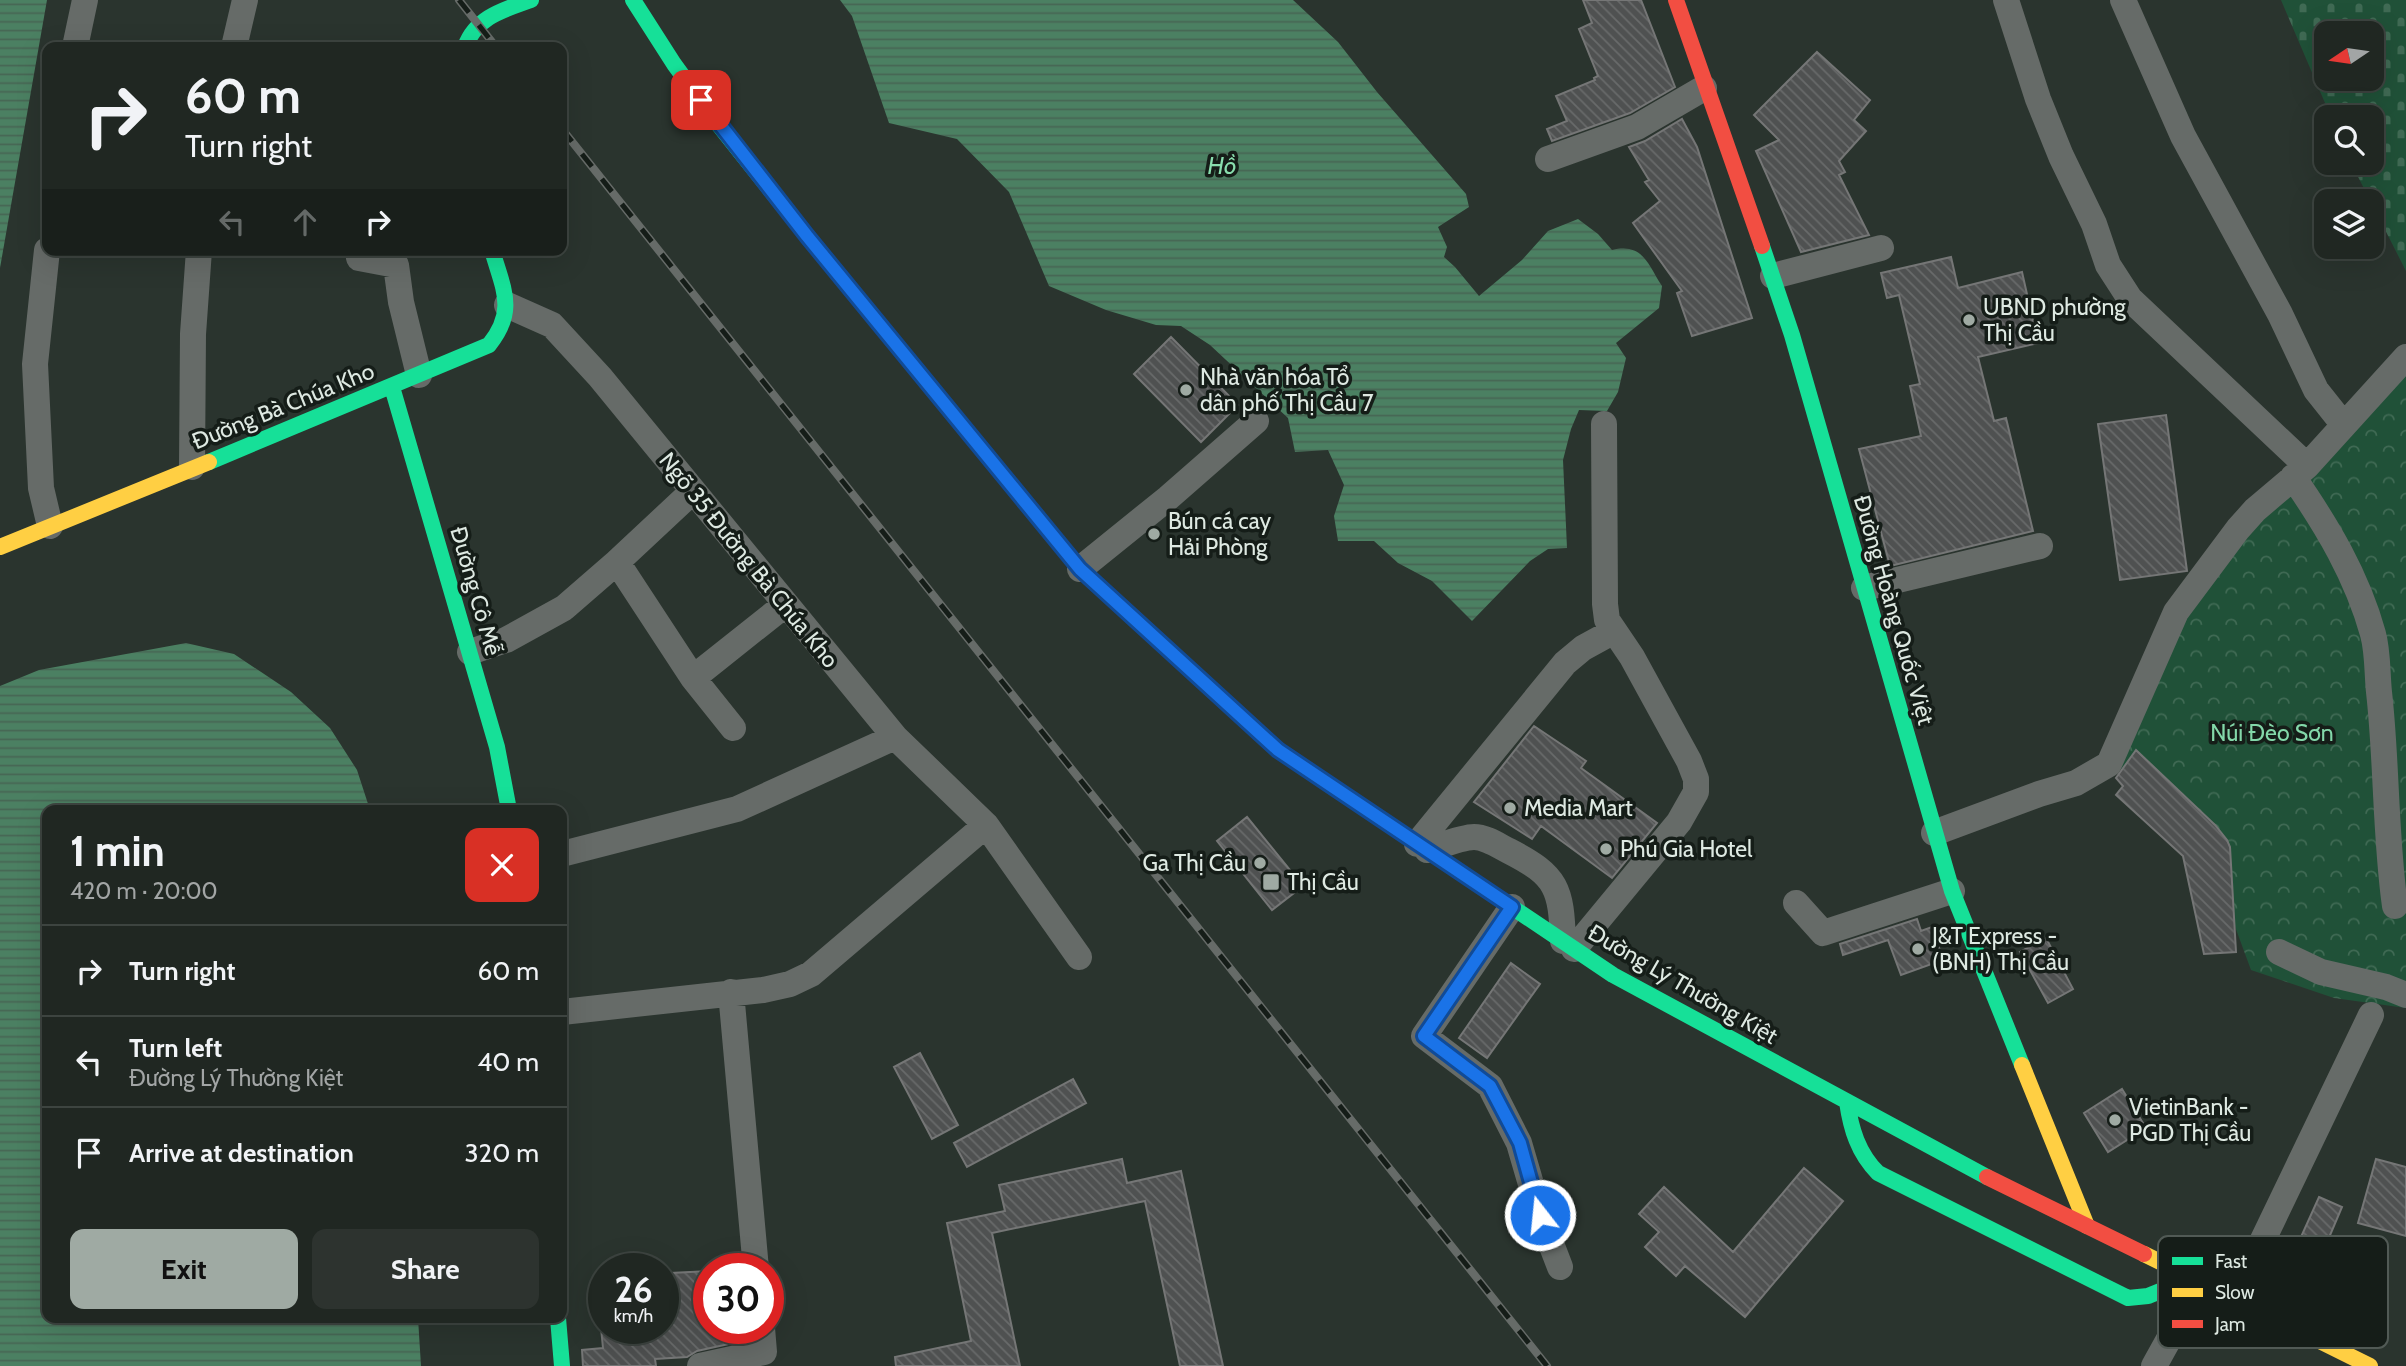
<!DOCTYPE html>
<html lang="en">
<head>
<meta charset="utf-8">
<style>
  :root { --surface:#202722; --page:#2d332f; --text:#f1f3f6; --muted:#a2a5a5; --line:#3d4440; --accent:#9faaa3 }
  body { margin:0; font-family:Cabin,sans-serif; background:var(--page); color:var(--text); height:100vh; display:flex; flex-direction:column; font-size:26px; white-space:nowrap }
  * { box-sizing:border-box; margin:0 }
  p { font-size:23px; color:var(--muted) }
  .icon { flex:none; width:38px; height:38px; fill:none; stroke:currentColor; stroke-width:2; stroke-linecap:round; stroke-linejoin:round }
  .map { position:relative; flex:1; overflow:hidden }
  .side { position:absolute; left:42px; top:805px; width:525px; height:518px; display:flex; flex-direction:column; background:var(--surface); border-radius:14px; box-shadow:0 7px 28px #0002,0 0 0 2px var(--line) }
  .side>* { flex:none }
  .guide { position:absolute; left:42px; top:42px; width:525px; height:214px; border-radius:14px; box-shadow:0 7px 28px #0002,0 0 0 2px var(--line); background:#202722; color:var(--text); overflow:hidden }
  .needle { width:46px; rotate:257deg }
  .buttons { position:absolute; left:2314px; top:21px; display:grid; gap:14px }
  .buttons a { display:grid; place-items:center; width:70px; height:70px; border-radius:14px; background:var(--surface); box-shadow:0 7px 28px #0002,0 0 0 2px var(--line); font-size:35px }
  .speed { position:absolute; left:588px; top:1253px; display:flex; gap:14px; font-size:35px; font-weight:700; text-align:center }
  .speed>* { display:grid; place-content:center; width:91px; height:91px; border-radius:50%; background:var(--surface); box-shadow:0 7px 28px #0002,0 0 0 2px var(--line); line-height:1 }
  .speed small { font-size:18px; font-weight:400 }
  .speed .limit { border:10px solid #d22; background:#fff; color:#111 }
  .pin { position:absolute; display:grid; place-items:center; width:60px; height:60px; color:#fff; margin:-30px; border-radius:14px; box-shadow:0 4px 10px #0006 }
  .me { position:absolute; width:77px; margin:-38px; rotate:344deg; stroke-linejoin:round; filter:drop-shadow(0 0 5px #0008) }
  .turn { display:flex; align-items:center; gap:24px; height:147px; padding:0 28px; font-size:32px }
  .turn .icon { width:91px; height:91px; stroke-width:2.5 }
  .turn b { display:block; font-size:49px; line-height:60px }
  .lanes { display:flex; align-items:center; height:66px; padding:0 28px; background:#0003; justify-content:center; gap:35px; direction:ltr }
  .lanes .off { opacity:.35 }
  .round { display:grid; place-items:center; flex:none; width:74px; height:74px; border-radius:14px; background:var(--page) }
  .head { display:flex; align-items:center; justify-content:space-between; height:119px; padding:0 28px }
  h1 { font-size:42px; font-weight:800; line-height:52px }
  .button { display:flex; gap:14px; margin-top:auto; padding:14px 28px }
  .button a { flex:1; height:80px; border-radius:14px; background:var(--accent); color:#111; font-size:28px; font-weight:800; line-height:80px; text-align:center }
  .button a+a { background:var(--page); color:var(--text) }
  ul { padding:0; list-style:none }
  li { display:flex; align-items:center; gap:21px; height:91px; padding:0 28px; border-top:2px solid var(--line) }
  li div { flex:1 }
  li b { display:block; font-size:26px }
  li em { font-style:normal }
  .map>svg:first-child { display:block }
  .forest { fill:url(#forest-crowns) }
  .cemetery { fill:url(#cemetery-stones); fill-rule:evenodd }
  .water { fill:url(#water-rules) }
  .building { fill:url(#building-back-hatch); stroke:#757676; stroke-width:2 }
  .lines { fill:none; stroke-linecap:round; stroke-linejoin:round }
  .street { stroke:#666b68; stroke-width:26 }
  .fast { stroke:#16e098; stroke-width:16 }
  .slow { stroke:#ffcf43; stroke-width:16 }
  .jam { stroke:#f24e42; stroke-width:16 }
  .rail-casing { stroke:#666b68; stroke-width:8 }
  .rail { stroke:#151d18; stroke-width:5; stroke-dasharray:16; stroke-linecap:butt }
  .route-casing { stroke:#114b97; stroke-width:18 }
  .route { stroke:#1a73e8; stroke-width:12 }
  .poi-dot { fill:#9faaa3; stroke:#151d18; stroke-width:2.5 }
  .labels { text-anchor:middle; stroke-width:7; stroke-linejoin:round; paint-order:stroke }
  .poi-label { font-size:23px; fill:#dee9e2; stroke:#151d18; text-anchor:start }
  .street-label { font-size:23px; fill:#dee9e2; stroke:#151d18 }
  .park-label { font-size:23px; fill:#83d8a9; stroke:#151d18 }
  .water-label { font-size:24px; font-style:italic; fill:#89deae; stroke:#151d18 }
  .key { fill:#151d18; stroke:#515a55; stroke-width:2 }
  .key-label { font-size:19px; fill:#dee9e2 }
</style>
</head>
<body>
<div class="map">
<svg width="2406" height="1366" viewBox="0 0 2406 1366">
  <defs>
    <pattern id="forest-crowns" width="20" height="18" patternUnits="userSpaceOnUse" patternTransform="scale(1.75)"><rect width="20" height="18" fill="#205138"/><path d="M2 6a3 3 0 1 1 6 0M12 15a3 3 0 1 1 6 0" fill="none" stroke="#406a54"/></pattern>
    <pattern id="cemetery-stones" width="16" height="16" patternUnits="userSpaceOnUse" patternTransform="scale(1.75)"><rect width="16" height="16" fill="#205138"/><path d="M2 7V4a2 2 0 0 1 4 0v3zM10 15v-3a2 2 0 0 1 4 0v3z" fill="#406a54"/></pattern>
    <pattern id="water-rules" width="6" height="5" patternUnits="userSpaceOnUse" patternTransform="scale(1.75)"><rect width="6" height="5" fill="#4b8062"/><path d="M0 2.5h6" fill="none" stroke="#476654"/></pattern>
    <pattern id="building-back-hatch" width="6" height="6" patternUnits="userSpaceOnUse" patternTransform="scale(1.75)"><rect width="6" height="6" fill="#4f5151"/><path d="M-1 5l2 2M0 0l6 6M5-1l2 2" fill="none" stroke="#686a6a"/></pattern>
  </defs>
  <rect width="100%" height="100%" fill="#2a342e"/>
  <!-- forest -->
  <path class="forest" d="M2406 363V1008L2334 998 2251 970 2212 864 2111 758 2173 631 2225 556Z"/>
  <!-- cemetery -->
  <path class="cemetery" d="M2281 0H2406V271L2351 163H2371V117H2331ZM2326 33H2371V79H2326Z"/>
  <!-- water -->
  <path class="water" d="M0 0H47L0 268Z
    M840 0H1293L1338 42 1377 92 1466 194 1469 207 1438 227 1447 247 1444 257 1455 267 1479 296 1522 260 1548 231 1578 219 1598 234 1612 250C1643 243 1647 263 1662 286L1659 308 1616 343 1626 358 1618 392 1607 411 1579 410 1571 429 1563 460 1567 548 1548 549 1530 561 1472 621 1432 581 1398 563 1374 541H1338L1334 516 1344 485 1328 450 1295 452 1288 418 1210 345 1181 326 1156 325 1106 310 1049 286 1009 192 957 139 889 123 852 16Z
    M186 643 234 654 291 692 330 728 357 770 370 810H47V1318H418L421 1366H0V686L39 670Z"/>
  <!-- building -->
  <path class="building" d="M1583 0H1641L1675 87 1630 113 1552 141 1547 129 1567 121 1556 96 1595 80 1594 78 1598 76 1579 29 1592 23Z
    M1817 52 1870 100 1854 120 1866 131 1839 161 1845 172 1839 175 1869 235 1801 252 1756 151 1779 140 1754 115Z
    M1682 119 1697 147 1752 318 1692 336 1677 293 1682 291 1633 223 1660 201 1645 182 1649 180 1629 147 1645 141Z
    M1951 257 1958 288 2022 272 2038 343 1978 357 1994 421 2006 418 2033 531 1890 566 1859 449 1921 436 1910 386 1920 384 1899 295 1887 298 1881 273Z
    M1171 337 1238 405 1201 442 1134 374Z
    M2166 415 2187 571 2120 580 2098 424Z
    M1534 726 1586 761 1581 768 1657 823 1612 878 1541 826 1532 839 1474 802Z
    M2136 750 2215 825 2227 840 2230 847 2236 952 2204 954 2183 856 2116 795 2123 786 2116 778Z
    M1247 817 1303 886 1272 910 1217 841Z
    M1917 919 1921 931 1932 927 1943 960 1901 975 1888 940 1843 955 1840 944Z
    M2046 938 2073 989 2048 1003 2020 952Z
    M1511 963 1540 984 1487 1058 1459 1038Z
    M920 1053 958 1125 932 1139 894 1067Z
    M1073 1079 1086 1103 967 1167 954 1143Z
    M2122 1089 2146 1128 2108 1152 2084 1113Z
    M1122 1159 1127 1183 1181 1171 1223 1366H1180L1145 1201 992 1233 1020 1366H896L895 1357 971 1341 947 1223 1005 1211 999 1185Z
    M2376 1159 2406 1167V1236L2358 1223Z
    M1804 1168 1843 1201 1745 1317 1685 1266 1676 1276 1645 1247 1659 1232 1639 1214 1664 1187 1733 1252Z
    M2319 1197 2342 1207 2311 1280 2287 1268Z
    M709 1271V1328H746L747 1340 697 1351 687 1357 655 1359 656 1366H583L582 1350 603 1348 601 1328H663V1307H673L671 1273Z"/>
  <g class="lines">
    <!-- street -->
    <path class="street" d="M2006 0 2038 99 2061 156 2094 224 2108 265 2130 299 2307 466
      M2123 0 2183 136 2280 314 2316 390 2343 424
      M75 47 85 0
      M234 47 245 0
      M1548 159 1637 127 1704 88
      M47 250 35 364 41 488 50 526
      M358 250 359 258 396 265 401 302 419 375
      M1773 276 1881 248
      M507 305 552 325 600 377 895 737 986 825 1079 957
      M192 467 193 334 199 250
      M2293 477C2327 526 2357 576 2373 634 2378 652 2377 673 2379 692 2387 763 2385 835 2395 906
      M617 562 693 491
      M1080 569 1168 498 1256 421
      M1864 588 2040 546
      M470 652 506 640 564 608 617 562 693 678 733 728
      M693 678 786 604
      M1934 833 2039 794 2076 783 2109 764 2176 612 2238 529 2255 510 2307 466 2406 357
      M1417 844 1565 663 1583 648 1614 631
      M1427 850C1440 846 1462 837 1474 837 1486 837 1499 846 1509 851 1558 876 1561 889 1563 941
      M562 854 737 809 895 737
      M1796 903 1823 933 1952 891
      M1512 907 1424 1036 1490 1086 1519 1143 1540 1215 1560 1267
      M1574 949 1679 822 1696 792V779L1689 761 1632 657 1607 620 1605 604 1604 424
      M2279 952 2321 972 2386 987 2406 995
      M731 992 756 1269
      M562 1012 763 990 790 984 811 974 986 825
      M2234 1300 2371 1015
      M700 1366 764 1352 762 1328
      M2154 1366 2200 1283"/>
    <!-- fast -->
    <path class="fast" d="M633 0 674 64 714 119 807 236 1080 569 1135 619
      M465 47C476 17 503 10 531 0
      M1762 246 1792 335 1952 891 2022 1065
      M392 387 497 747 509 810
      M209 462 489 345C517 310 503 289 492 250
      M1415 842 1613 975 1987 1177
      M1847 1102C1851 1129 1858 1153 1878 1173L2128 1298 2148 1296 2190 1279
      M558 1318 562 1366"/>
    <!-- slow -->
    <path class="slow" d="M0 547 209 462
      M1135 619 1278 750 1415 842
      M2022 1065 2087 1226
      M2144 1254 2370 1366"/>
    <!-- jam -->
    <path class="jam" d="M1676 0 1762 246
      M1987 1177 2144 1254"/>
    <!-- rail casing -->
    <g class="rail-casing">
      <path id="rail" d="M459 0 496 47
        M562 129 1547 1366"/>
    </g>
    <!-- rail -->
    <use href="#rail" class="rail"/>
  </g>
  <g class="lines">
    <!-- route casing -->
    <g class="route-casing">
      <path id="route" d="M701 100 807 236 1080 569 1278 750 1512 907 1424 1036 1490 1086 1520 1143 1540 1215"/>
    </g>
    <!-- route -->
    <use href="#route" class="route"/>
  </g>
  <!-- markers -->
  <g class="poi-dot">
    <circle cx="1969" cy="320" r="7"/>
    <circle cx="1186" cy="390" r="7"/>
    <circle cx="1154" cy="534" r="7"/>
    <circle cx="1510" cy="808" r="7"/>
    <circle cx="1606" cy="849" r="7"/>
    <circle cx="1260" cy="863" r="7"/>
    <rect x="1262" y="873" width="18" height="18" rx="3.5"/>
    <circle cx="1918" cy="949" r="7"/>
    <circle cx="2115" cy="1120" r="7"/>
  </g>
  <g class="labels">
    <!-- poi labels -->
    <g class="poi-label">
      <text x="1983" y="315">UBND phường<tspan x="1983" dy="26">Thị Cầu</tspan></text>
      <text x="1200" y="385">Nhà văn hóa Tổ<tspan x="1200" dy="26">dân phố Thị Cầu 7</tspan></text>
      <text x="1168" y="529">Bún cá cay<tspan x="1168" dy="26">Hải Phòng</tspan></text>
      <text x="1524" y="816">Media Mart</text>
      <text x="1620" y="857">Phú Gia Hotel</text>
      <text x="1246" y="871" text-anchor="end">Ga Thị Cầu</text>
      <text x="1287" y="890">Thị Cầu</text>
      <text x="1932" y="944">J&amp;T Express -<tspan x="1932" dy="26">(BNH) Thị Cầu</tspan></text>
      <text x="2129" y="1115">VietinBank -<tspan x="2129" dy="26">PGD Thị Cầu</tspan></text>
    </g>
    <!-- street labels -->
    <g class="street-label">
      <text transform="translate(283 406) rotate(-22)" y="8">Đường Bà Chúa Kho</text>
      <text transform="translate(749 560) rotate(51)" y="8">Ngõ 35 Đường Bà Chúa Kho</text>
      <text transform="translate(476 591) rotate(74)" y="8">Đường Cô Mễ</text>
      <text transform="translate(1894 610) rotate(74)" y="8">Đường Hoàng Quốc Việt</text>
      <text transform="translate(1683 984) rotate(30)" y="8">Đường Lý Thường Kiệt</text>
    </g>
    <!-- park labels -->
    <g class="park-label">
      <text x="2272" y="741">Núi Đèo Sơn</text>
    </g>
    <!-- water labels -->
    <g class="water-label">
      <text x="1222" y="174">Hồ</text>
    </g>
  </g>
  <!-- legend -->
  <rect x="2158" y="1236" width="230" height="112" rx="10" class="key"/>
  <rect x="2172" y="1257" width="31" height="8" fill="#16e098"/>
  <rect x="2172" y="1288" width="31" height="9" fill="#ffcf43"/>
  <rect x="2172" y="1320" width="31" height="8" fill="#f24e42"/>
  <g class="key-label">
    <text x="2215" y="1268">Fast</text>
    <text x="2215" y="1299">Slow</text>
    <text x="2215" y="1331">Jam</text>
  </g>
</svg>
<div class="buttons">
<a><svg class="needle" viewBox="-14 -14 28 28"><path d="M0-13l5 13h-10z" fill="#e53935"/><path d="M0 13l5-13h-10z" fill="#a2a5a5"/></svg></a>
<a><svg class="icon" aria-label="search" viewBox="0 0 24 24"><circle cx="10" cy="10" r="6"/><path d="M15 15l6 6"/></svg></a>
<a><svg class="icon" aria-label="layers" viewBox="0 0 24 24"><path d="M12 4l9 5-9 5-9-5zM3 14l9 5 9-5"/></svg></a>
</div>
<div class="speed"><div>26<small>km/h</small></div><div class="limit">30</div></div>
<div class="pin" style="left:701px;top:100px;background:#d93025"><svg class="icon" aria-label="arrive" viewBox="0 0 24 24"><path d="M6 21V4h12l-3 4 3 4H6"/></svg></div>
<svg class="me" style="left:1540px;top:1215px" viewBox="-20 -20 40 40"><circle r="17" fill="#1a73e8" stroke="#fff" stroke-width="3"/><path d="M0-11L8 9 0 5-8 9z" fill="#fff"/></svg>
<div class="guide">
<div class="turn"><svg class="icon" aria-label="right" viewBox="0 0 24 24"><path d="M7 20v-9h11M14 6l5 5-5 5"/></svg><div><b>60 m</b>Turn right</div></div>
<div class="lanes"><svg class="icon off" aria-label="left" viewBox="0 0 24 24"><path d="M17 20v-9H6M10 6l-5 5 5 5"/></svg><svg class="icon off" aria-label="ahead" viewBox="0 0 24 24"><path d="M12 20V5M6 11l6-6 6 6"/></svg><svg class="icon" aria-label="right" viewBox="0 0 24 24"><path d="M7 20v-9h11M14 6l5 5-5 5"/></svg></div>
</div>
<section class="side">
<div class="head"><div><h1>1 min</h1><p>420 m · 20:00</p></div><a class="round" style="background:#d93025;color:#fff"><svg class="icon" aria-label="close" viewBox="0 0 24 24"><path d="M6 6l12 12M18 6L6 18"/></svg></a></div>
<ul>
<li><svg class="icon" aria-label="right" viewBox="0 0 24 24"><path d="M7 20v-9h11M14 6l5 5-5 5"/></svg><div><b>Turn right</b></div><em>60 m</em></li>
<li><svg class="icon" aria-label="left" viewBox="0 0 24 24"><path d="M17 20v-9H6M10 6l-5 5 5 5"/></svg><div><b>Turn left</b><p>Đường Lý Thường Kiệt</p></div><em>40 m</em></li>
<li><svg class="icon" aria-label="arrive" viewBox="0 0 24 24"><path d="M6 21V4h12l-3 4 3 4H6"/></svg><div><b>Arrive at destination</b></div><em>320 m</em></li>
</ul>
<div class="button"><a>Exit</a><a>Share</a></div>
</section>
</div>
</body>
</html>
